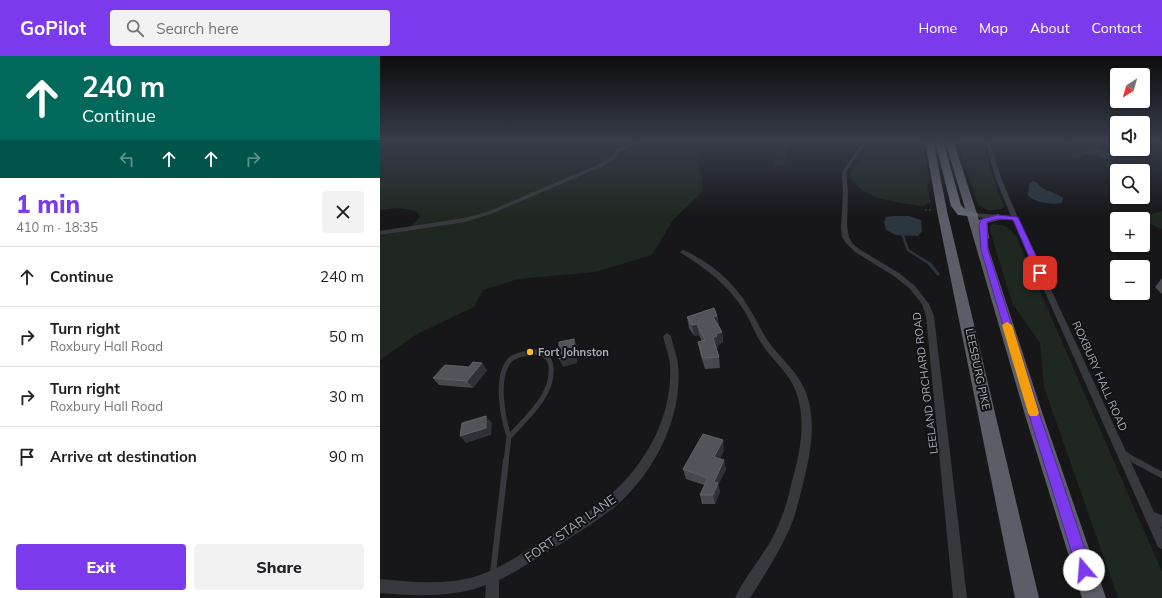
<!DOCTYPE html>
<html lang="en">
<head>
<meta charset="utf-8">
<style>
  :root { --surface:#fff; --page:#f2f2f2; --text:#202124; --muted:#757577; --line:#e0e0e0; --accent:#7c3aed }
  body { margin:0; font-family:Mulish,sans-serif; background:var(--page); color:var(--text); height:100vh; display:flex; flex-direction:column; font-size:15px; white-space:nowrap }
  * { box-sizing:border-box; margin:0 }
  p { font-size:13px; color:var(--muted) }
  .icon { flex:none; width:22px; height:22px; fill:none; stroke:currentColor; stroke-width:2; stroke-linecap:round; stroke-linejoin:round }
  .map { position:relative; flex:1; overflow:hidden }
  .details { display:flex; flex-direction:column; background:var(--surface); width:380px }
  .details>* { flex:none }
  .banner { background:#00695c; color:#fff; overflow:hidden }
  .needle { width:26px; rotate:217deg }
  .fabs { position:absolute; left:730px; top:12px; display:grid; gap:8px }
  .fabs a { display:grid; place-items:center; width:40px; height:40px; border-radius:4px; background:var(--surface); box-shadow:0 1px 3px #0004; font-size:20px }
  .pin { position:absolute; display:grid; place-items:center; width:34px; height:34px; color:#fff; margin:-17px; border-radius:8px; box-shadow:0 2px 6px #0006 }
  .me { position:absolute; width:44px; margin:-22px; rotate:342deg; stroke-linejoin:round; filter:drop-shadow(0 0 3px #0008) }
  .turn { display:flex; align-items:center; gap:14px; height:84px; padding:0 16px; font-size:18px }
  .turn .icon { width:52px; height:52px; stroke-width:2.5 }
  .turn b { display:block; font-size:28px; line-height:34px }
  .lanes { display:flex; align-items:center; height:38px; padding:0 16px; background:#0003; justify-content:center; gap:20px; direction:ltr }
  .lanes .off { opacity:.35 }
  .round { display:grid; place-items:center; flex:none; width:42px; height:42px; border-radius:4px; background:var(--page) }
  .head { display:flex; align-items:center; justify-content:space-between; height:68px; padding:0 16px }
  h1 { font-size:24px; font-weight:800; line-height:30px; color:var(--accent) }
  .action { display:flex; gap:8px; margin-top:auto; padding:8px 16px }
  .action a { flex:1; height:46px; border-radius:4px; background:var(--accent); color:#fff; font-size:16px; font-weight:800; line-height:46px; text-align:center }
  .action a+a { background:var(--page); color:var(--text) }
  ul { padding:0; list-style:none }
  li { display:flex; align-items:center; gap:12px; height:60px; padding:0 16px; border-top:1px solid var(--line) }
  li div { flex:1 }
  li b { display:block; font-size:15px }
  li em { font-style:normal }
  header { display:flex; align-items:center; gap:24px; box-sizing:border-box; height:56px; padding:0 20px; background:var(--accent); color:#fff }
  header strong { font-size:19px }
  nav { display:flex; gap:22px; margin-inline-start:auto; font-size:14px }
  .search { width:280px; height:36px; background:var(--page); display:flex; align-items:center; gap:10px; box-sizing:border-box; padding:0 14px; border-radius:4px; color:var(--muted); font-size:15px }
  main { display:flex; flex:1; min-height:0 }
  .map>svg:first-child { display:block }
  .green { fill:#1f2820 }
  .water { fill:#2c363e }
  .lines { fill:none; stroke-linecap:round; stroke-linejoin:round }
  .stream-far2 { stroke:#2c363e; stroke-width:2 }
  .stream-far1 { stroke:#2c363e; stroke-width:2.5 }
  .stream { stroke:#2c363e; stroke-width:3 }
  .path { stroke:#3e4046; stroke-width:1.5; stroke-dasharray:1.5 2.5; stroke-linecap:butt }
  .service-far1 { stroke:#38393f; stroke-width:5 }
  .service { stroke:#38393f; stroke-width:6 }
  .minor { fill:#38393f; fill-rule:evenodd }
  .trunk { fill:#5c5e67; fill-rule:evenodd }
  .motorway { fill:#646770; fill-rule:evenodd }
  .wall { fill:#48494e }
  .shaded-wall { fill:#303134 }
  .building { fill:#53545a; stroke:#606269 }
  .route { fill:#7c3aed; stroke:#51269a }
  .slow { fill:#f59e0b }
  .poi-dot { fill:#fabb2e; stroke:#121214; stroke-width:1.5 }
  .labels { text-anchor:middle; stroke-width:4; stroke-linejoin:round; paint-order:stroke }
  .poi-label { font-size:11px; font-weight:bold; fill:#a9adba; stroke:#121214; text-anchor:start }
  .street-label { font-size:11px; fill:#a9adba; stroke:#121214 }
  .near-street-label { font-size:13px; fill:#a9adba; stroke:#121214 }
</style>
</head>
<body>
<header>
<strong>GoPilot</strong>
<div class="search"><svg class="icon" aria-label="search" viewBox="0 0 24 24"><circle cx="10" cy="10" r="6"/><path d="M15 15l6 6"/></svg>Search here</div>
<nav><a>Home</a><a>Map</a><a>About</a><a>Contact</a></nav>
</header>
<main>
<section class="details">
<div class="banner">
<div class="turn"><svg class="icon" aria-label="ahead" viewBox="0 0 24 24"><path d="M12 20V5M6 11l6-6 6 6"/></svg><div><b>240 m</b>Continue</div></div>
<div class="lanes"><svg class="icon off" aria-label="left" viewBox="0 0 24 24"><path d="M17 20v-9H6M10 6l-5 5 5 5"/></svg><svg class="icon" aria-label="ahead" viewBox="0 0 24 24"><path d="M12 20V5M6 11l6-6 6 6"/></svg><svg class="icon" aria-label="ahead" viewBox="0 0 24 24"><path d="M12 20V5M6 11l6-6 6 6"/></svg><svg class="icon off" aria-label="right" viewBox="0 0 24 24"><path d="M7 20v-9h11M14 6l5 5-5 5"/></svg></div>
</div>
<div class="head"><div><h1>1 min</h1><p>410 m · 18:35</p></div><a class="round"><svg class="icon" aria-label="close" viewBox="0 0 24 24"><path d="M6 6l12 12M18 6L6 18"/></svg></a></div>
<ul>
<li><svg class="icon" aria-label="ahead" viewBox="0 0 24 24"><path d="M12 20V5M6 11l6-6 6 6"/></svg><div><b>Continue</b></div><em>240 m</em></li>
<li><svg class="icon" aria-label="right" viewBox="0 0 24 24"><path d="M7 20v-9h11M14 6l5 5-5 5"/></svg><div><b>Turn right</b><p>Roxbury Hall Road</p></div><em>50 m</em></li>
<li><svg class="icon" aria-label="right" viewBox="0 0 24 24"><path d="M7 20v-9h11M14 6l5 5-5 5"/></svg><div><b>Turn right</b><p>Roxbury Hall Road</p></div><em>30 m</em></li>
<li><svg class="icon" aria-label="arrive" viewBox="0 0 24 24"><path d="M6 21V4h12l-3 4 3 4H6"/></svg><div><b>Arrive at destination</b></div><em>90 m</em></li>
</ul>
<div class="action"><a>Exit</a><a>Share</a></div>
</section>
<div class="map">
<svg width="782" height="542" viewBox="0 0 782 542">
  <rect width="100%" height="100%" fill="#171719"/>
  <!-- green -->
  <path class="green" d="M0 84H272L258 92 288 97 312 91 328 92 315 106 321 117 323 135 293 164 272 199 215 216 138 223 103 234 94 251 37 278 0 304V180L29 172 40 161 36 155 18 152 0 154Z
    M399 84H413L404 109H395L394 107Z
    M493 84H542L549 120 547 131 551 146 543 150C520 147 476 143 469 117L489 92Z
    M577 84H604L610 112 624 150 622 153 609 155 598 149Z
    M646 84H690L713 87 699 102C676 101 664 99 646 84Z
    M782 155V173C775 170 767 168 767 159Z
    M613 168 626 170 636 180 782 516V542H738L664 331 660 287 634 250 630 240 609 171Z"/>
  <!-- water -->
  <path class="water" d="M716 91 738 101 734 104 703 97 711 92Z
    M653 125C657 126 658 128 661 131 668 136 677 137 683 142L682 147C671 149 657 147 648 140L649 128Z
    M514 160H529L541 164 542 175 538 180 516 179 506 174 504 166 506 161Z"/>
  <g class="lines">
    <!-- stream-far2 -->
    <path class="stream-far2" d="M674 84 697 91"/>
    <!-- stream-far1 -->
    <path class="stream-far1" d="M523 180 528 194 550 208"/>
    <!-- stream -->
    <path class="stream" d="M549 207 558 218"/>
    <!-- path -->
    <path class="path" d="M545 154H553"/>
    <!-- service-far1 -->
    <path class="service-far1" d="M155 296C164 297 170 301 171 311 174 339 146 362 129 381 123 362 114 319 131 303 137 298 147 297 155 296Z
      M744 397 756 405
      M126 405 129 381"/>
    <!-- service -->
    <path class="service" d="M754 404 782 419
      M113 517 126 404"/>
    <!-- minor -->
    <path class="minor" d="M257 84H262L239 96 236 102 221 111 111 158 85 166 0 179V175L84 162 107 156 217 109 232 100 235 94Z
      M484 84H488L466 116 468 137 467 170 469 181 472 187 479 193 519 217 535 230 549 248 554 260 587 542H573L546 260 542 248 530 233 514 220 475 196 466 187 462 181 461 170 463 137 462 116Z
      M605 84H609L622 124 638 162 774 456 782 459V471L781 470 782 473V493L778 491 633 164 593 161 590 159 593 157 631 160 616 124Z
      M303 194C310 196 316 201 322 204 353 224 367 245 383 277 394 297 413 310 423 330 438 361 431 396 423 428 419 443 416 459 409 474 398 498 384 520 370 542H355C364 522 381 502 392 483 401 465 407 448 411 429 420 397 428 363 414 331 407 315 391 303 382 288 375 278 371 266 365 256 349 230 326 212 301 197L300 196Z
      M287 277 291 280C293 290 297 299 298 309 303 361 275 415 237 449 220 463 201 475 182 487 161 499 142 513 119 524V542H105L106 529C72 542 36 540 0 537V523C30 526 61 529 90 522 121 514 146 494 173 478 192 466 213 455 230 439 267 407 293 359 290 309 289 299 285 290 283 280Z"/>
    <!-- trunk -->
    <path class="trunk" d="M545 84H553L567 155 659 542H635L557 155Z
      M565 84H573L599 164 618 158 623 161 622 163 607 167 609 182 606 185 663 359 726 542H702L645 359Z"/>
    <!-- motorway -->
    <path class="motorway" d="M555 84H563L581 149 586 154 597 157 598 159 597 161 578 159 571 150Z"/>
  </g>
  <!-- wall -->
  <path class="wall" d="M782 222V238L775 231Z
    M337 260 339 270 342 276 343 286 338 289V291L336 292 339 301 340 312 325 313 320 297 318 286 322 285 319 279 314 280 309 272 307 261Z
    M107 314 93 332 59 329 53 322Z
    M344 394 340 402 346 413 338 429 340 436 335 448H322L320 439 324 429 306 423 303 413Z"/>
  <!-- shaded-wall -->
  <path class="shaded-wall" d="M337 260 339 271 333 261Z
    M317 268 319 279 314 280 312 269Z
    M342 276 343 286 338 289V291L335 293 333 282 336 278Z
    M194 283 197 290V307L183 311 179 303Z
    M102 307 107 314 93 332 87 325Z
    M106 360 112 367 111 379 86 387 80 380Z
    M343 384 344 394 336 410 334 401Z
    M344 404 346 413 338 429 340 436 335 448 333 439 334 426Z"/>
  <!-- building -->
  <path class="building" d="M334 252 337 260 333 261 342 276 336 278 337 280 333 282 339 301 323 302 318 286 325 284 317 268 312 269 307 261Z
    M194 283V300L179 303V286Z
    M93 306 102 307 87 325 53 322 65 309 89 311Z
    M106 360V372L80 380 82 367Z
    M323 378 343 384 334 401 344 404 334 426 338 427 333 439H320L328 422 303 413Z"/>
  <!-- sky -->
  <linearGradient id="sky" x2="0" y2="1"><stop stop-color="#0d0d0e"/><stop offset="0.53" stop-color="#363c49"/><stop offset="1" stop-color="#363c49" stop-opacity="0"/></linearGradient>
  <rect width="782" height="160" fill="url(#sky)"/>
  <!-- route -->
  <path class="route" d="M618 159 638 161 664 217 660 220 656 217 633 164 618 163 607 166 608 194 660 359 712 514 710 519 704 521 699 519 697 514 649 359 601 194 599 168 602 163Z"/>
  <!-- slow -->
  <path class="slow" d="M627 266 632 269 659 357 657 360H650L648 357 622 269Z"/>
  <!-- markers -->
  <circle class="poi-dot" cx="150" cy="296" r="4"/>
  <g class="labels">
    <!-- poi labels -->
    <g class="poi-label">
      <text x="158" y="300">Fort Johnston</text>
    </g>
    <!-- street labels -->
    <g class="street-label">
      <text transform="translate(598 313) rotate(78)" y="4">LEESBURG PIKE</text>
      <text transform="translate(720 320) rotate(66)" y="4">ROXBURY HALL ROAD</text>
      <text transform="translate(545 327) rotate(-97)" y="4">LEELAND ORCHARD ROAD</text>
    </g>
    <!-- near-street labels -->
    <g class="near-street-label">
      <text transform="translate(190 472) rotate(-35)" y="5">FORT STAR LANE</text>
    </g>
  </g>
</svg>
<div class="fabs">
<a><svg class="needle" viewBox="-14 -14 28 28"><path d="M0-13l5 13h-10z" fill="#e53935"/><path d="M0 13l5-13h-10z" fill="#757577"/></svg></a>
<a><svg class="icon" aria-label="sound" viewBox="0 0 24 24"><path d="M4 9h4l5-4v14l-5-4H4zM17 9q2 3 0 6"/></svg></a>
<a><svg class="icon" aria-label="search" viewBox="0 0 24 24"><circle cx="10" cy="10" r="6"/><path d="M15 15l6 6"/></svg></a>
<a>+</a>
<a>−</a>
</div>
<div class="pin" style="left:660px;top:217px;background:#d93025"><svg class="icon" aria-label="arrive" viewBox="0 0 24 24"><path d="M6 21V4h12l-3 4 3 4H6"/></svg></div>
<svg class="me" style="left:704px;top:514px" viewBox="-20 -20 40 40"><circle r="19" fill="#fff"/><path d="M0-13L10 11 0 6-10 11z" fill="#7c3aed"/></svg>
</div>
</main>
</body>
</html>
